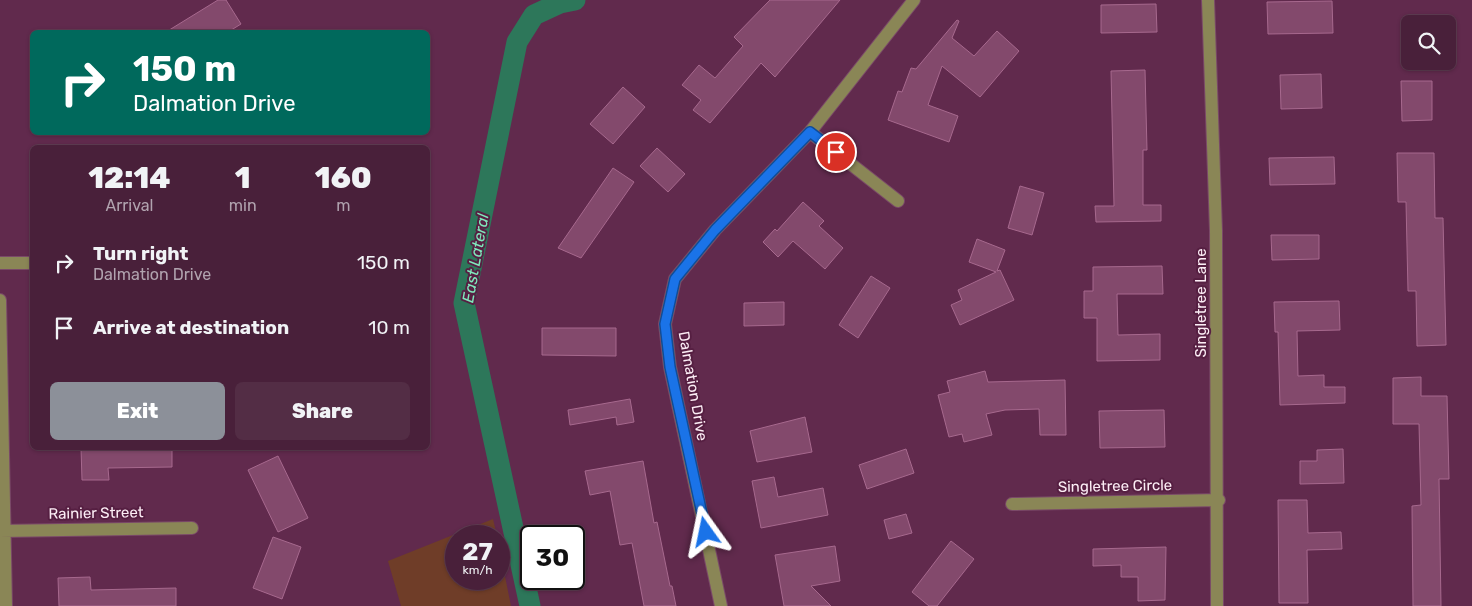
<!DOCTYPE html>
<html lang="en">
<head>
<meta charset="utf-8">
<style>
  :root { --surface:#49203a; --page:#532d45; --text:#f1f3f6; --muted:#b1a3af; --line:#613e54; --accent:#8c9099 }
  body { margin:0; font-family:Rubik,sans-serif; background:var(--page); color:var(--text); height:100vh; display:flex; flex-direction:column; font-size:19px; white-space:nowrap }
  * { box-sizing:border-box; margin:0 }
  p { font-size:16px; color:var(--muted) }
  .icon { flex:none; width:28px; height:28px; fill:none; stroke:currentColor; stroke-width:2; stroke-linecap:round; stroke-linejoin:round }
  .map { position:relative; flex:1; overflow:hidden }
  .panel { position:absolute; left:30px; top:145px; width:400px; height:305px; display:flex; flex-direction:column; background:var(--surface); border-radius:8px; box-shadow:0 1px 4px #0004,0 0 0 1px var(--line) }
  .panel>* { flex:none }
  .banner { position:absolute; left:30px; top:30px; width:400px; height:105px; border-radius:8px; box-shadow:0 1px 4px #0004,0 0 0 1px var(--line); background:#00695c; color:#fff; overflow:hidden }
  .fabs { position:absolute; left:1401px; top:15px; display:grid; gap:10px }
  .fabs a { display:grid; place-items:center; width:55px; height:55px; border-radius:8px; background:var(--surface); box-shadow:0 1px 4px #0004,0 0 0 1px var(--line); font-size:25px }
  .speed { position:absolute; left:445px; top:525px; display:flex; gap:10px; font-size:25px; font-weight:700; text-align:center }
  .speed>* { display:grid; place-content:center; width:65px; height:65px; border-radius:50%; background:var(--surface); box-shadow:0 1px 4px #0004,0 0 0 1px var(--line); line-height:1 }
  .speed small { font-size:12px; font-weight:400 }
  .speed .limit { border:2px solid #111; border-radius:8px; background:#fff; color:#111 }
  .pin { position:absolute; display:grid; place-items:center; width:42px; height:42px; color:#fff; margin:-21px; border:2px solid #fff; border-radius:50%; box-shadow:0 1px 5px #0007 }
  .me { position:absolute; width:55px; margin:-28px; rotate:348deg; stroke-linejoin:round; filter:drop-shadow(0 0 4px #0008) }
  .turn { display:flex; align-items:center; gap:18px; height:105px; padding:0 20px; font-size:22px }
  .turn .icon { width:65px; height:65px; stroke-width:2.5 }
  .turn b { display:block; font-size:35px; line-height:42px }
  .eta { display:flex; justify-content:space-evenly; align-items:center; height:85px; text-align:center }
  .eta b { font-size:30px; font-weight:800; line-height:35px }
  .action { display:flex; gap:10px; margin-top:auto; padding:10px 20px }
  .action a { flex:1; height:58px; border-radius:8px; background:var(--accent); color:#fff; font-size:20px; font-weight:800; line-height:58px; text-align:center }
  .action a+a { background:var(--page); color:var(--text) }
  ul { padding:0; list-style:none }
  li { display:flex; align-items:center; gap:15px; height:65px; padding:0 20px }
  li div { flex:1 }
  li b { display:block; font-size:19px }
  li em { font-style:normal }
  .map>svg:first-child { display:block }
  .green { fill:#6f3d28 }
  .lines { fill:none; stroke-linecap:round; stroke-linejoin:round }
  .canal { stroke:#2d775a; stroke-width:21 }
  .building { fill:#83496c; stroke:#a7698e }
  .minor-casing { stroke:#7a4968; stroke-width:14 }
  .minor { stroke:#8a8656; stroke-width:12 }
  .route-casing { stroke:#114b97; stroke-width:12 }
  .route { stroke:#1a73e8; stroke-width:9 }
  .labels { text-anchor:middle; stroke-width:4; stroke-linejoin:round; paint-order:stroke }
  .street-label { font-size:15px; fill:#fcedf5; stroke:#561f42 }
  .water-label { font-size:16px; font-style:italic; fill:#80e9bc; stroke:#561f42 }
</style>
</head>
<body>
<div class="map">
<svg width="1472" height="606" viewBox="0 0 1472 606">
  <rect width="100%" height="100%" fill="#612a4d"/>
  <!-- green -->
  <path class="green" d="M493 519 497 536H456V579H499V547L511 606H401L388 561Z"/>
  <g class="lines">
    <!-- canal -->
    <path class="canal" d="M530 606 464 303 517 42 534 15 560 3 575 0"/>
  </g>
  <!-- building -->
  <path class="building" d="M218 0H226L241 24 228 32H166Z
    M770 0H840L775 77 761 63 710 123 693 110 701 100 682 85 699 65 715 78 743 46 734 37Z
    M1332 1 1333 33 1268 34 1267 2Z
    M1156 4 1157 32 1101 33V5Z
    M957 20 959 21 952 38 974 56 997 31 1019 51 980 97 942 66 928 105 958 116 949 142 888 120 898 91 902 92 911 68 916 69Z
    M1145 70 1147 150H1143V205H1161V221L1096 222 1095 206H1114L1111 71Z
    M1321 74 1322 108 1281 109 1280 75Z
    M1401 81H1432V120L1402 121Z
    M623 87 645 107 613 144 590 124Z
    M657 148 685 174 668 192 640 166Z
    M1397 153H1434L1435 218H1443L1446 345 1417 346 1416 291H1408L1406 202H1398Z
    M1334 157 1335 184 1270 185 1269 158Z
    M613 168 634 182 581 258 558 248Z
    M1020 186 1044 193 1032 235 1008 228Z
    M803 202 824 221 819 226 843 248 825 269 793 241 778 257 763 242 775 229 777 231Z
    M1271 235H1319V259L1272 260Z
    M977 239 1005 250 997 271 1000 270 1014 300 960 325 951 305 962 300 958 290 996 272 969 262Z
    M1162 266 1163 294H1117L1118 335 1160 334V360L1097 361V318H1084V291H1093V267Z
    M871 276 890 288 858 338 839 325Z
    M1339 301 1340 330 1297 331 1298 376 1324 375V387H1345V403L1280 405 1278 332H1275L1274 302Z
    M784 302V325L744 326V303Z
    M542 328H616V356L542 355Z
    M985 371 988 382 1065 380 1066 435H1040L1039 409 1005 410 986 414 992 435 964 442 962 434 949 437 938 395 950 392 947 381Z
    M1421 377V396H1447L1449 479H1439L1441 606H1413L1412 506 1421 505 1419 424H1393V378Z
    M630 399 634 422 617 425 616 417 570 425 568 410Z
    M1164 410 1165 447 1100 448 1099 411Z
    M805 417 812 452 757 462 750 431Z
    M81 448H172V467L108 468 109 480H82Z
    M906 449 914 473 867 489 859 465Z
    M1343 449 1344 483 1300 484V461H1317V450Z
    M278 456 308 518 278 532 248 470Z
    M643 461 654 523 657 522 670 586H672L676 606H644L632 543 620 545 610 491 590 495 585 471Z
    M774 477 778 497 823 488 828 515 761 528 752 481Z
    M1278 500H1307L1308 533 1341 532 1342 549 1307 550 1308 603H1279Z
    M906 514 912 533 889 539 884 520Z
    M273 537 301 547 282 599 253 588Z
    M951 541 974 559 937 606H929L912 592Z
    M835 546 840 581 811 586 831 606H784L775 555Z
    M1166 547 1165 600 1138 601V577H1121V565L1093 566V549Z
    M90 577 91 590 176 588V606H59L58 578Z"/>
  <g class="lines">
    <!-- minor casing -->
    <g class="minor-casing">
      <path id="minor" d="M1208 0 1216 231 1217 606
        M810 132 898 201
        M0 263H32
        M0 300 6 606
        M1012 504 1219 500
        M0 531 192 528
        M721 606 670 367 665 324 675 279 715 230 810 132 914 0"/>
    </g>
    <!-- minor -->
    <use href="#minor" class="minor"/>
  </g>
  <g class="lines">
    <!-- route casing -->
    <g class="route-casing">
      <path id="route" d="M706 532 670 367 665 324 675 279 715 230 810 132 836 152"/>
    </g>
    <!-- route -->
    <use href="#route" class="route"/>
  </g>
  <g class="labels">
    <!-- street labels -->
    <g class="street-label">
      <text transform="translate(1201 303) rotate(-90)" y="5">Singletree Lane</text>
      <text transform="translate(693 386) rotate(80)" y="5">Dalmation Drive</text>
      <text transform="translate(1115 486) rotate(-1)" y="5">Singletree Circle</text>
      <text transform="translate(96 513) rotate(-1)" y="5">Rainier Street</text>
    </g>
    <!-- water labels -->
    <g class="water-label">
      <text transform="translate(475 258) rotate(-80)" y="6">East Lateral</text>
    </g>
  </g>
</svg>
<div class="fabs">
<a><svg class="icon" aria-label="search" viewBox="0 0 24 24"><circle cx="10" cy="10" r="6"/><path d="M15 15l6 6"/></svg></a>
</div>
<div class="speed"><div>27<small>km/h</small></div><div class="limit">30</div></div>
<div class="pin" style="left:836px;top:152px;background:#d93025"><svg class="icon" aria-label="arrive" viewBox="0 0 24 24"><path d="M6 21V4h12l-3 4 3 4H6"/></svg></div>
<svg class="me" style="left:706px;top:532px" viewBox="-20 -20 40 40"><path d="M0-17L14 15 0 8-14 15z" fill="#1a73e8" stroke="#fff" stroke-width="4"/></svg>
<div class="banner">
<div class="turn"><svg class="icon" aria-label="right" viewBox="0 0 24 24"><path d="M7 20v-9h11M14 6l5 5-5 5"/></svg><div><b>150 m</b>Dalmation Drive</div></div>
</div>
<section class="panel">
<div class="eta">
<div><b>12:14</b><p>Arrival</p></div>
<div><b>1</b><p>min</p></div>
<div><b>160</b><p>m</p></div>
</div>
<ul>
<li><svg class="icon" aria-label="right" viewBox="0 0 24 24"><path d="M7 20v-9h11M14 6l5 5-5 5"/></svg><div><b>Turn right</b><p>Dalmation Drive</p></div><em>150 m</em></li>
<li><svg class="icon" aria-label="arrive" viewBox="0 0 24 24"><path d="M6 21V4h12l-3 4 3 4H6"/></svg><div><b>Arrive at destination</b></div><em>10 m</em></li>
</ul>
<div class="action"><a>Exit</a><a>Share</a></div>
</section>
</div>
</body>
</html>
